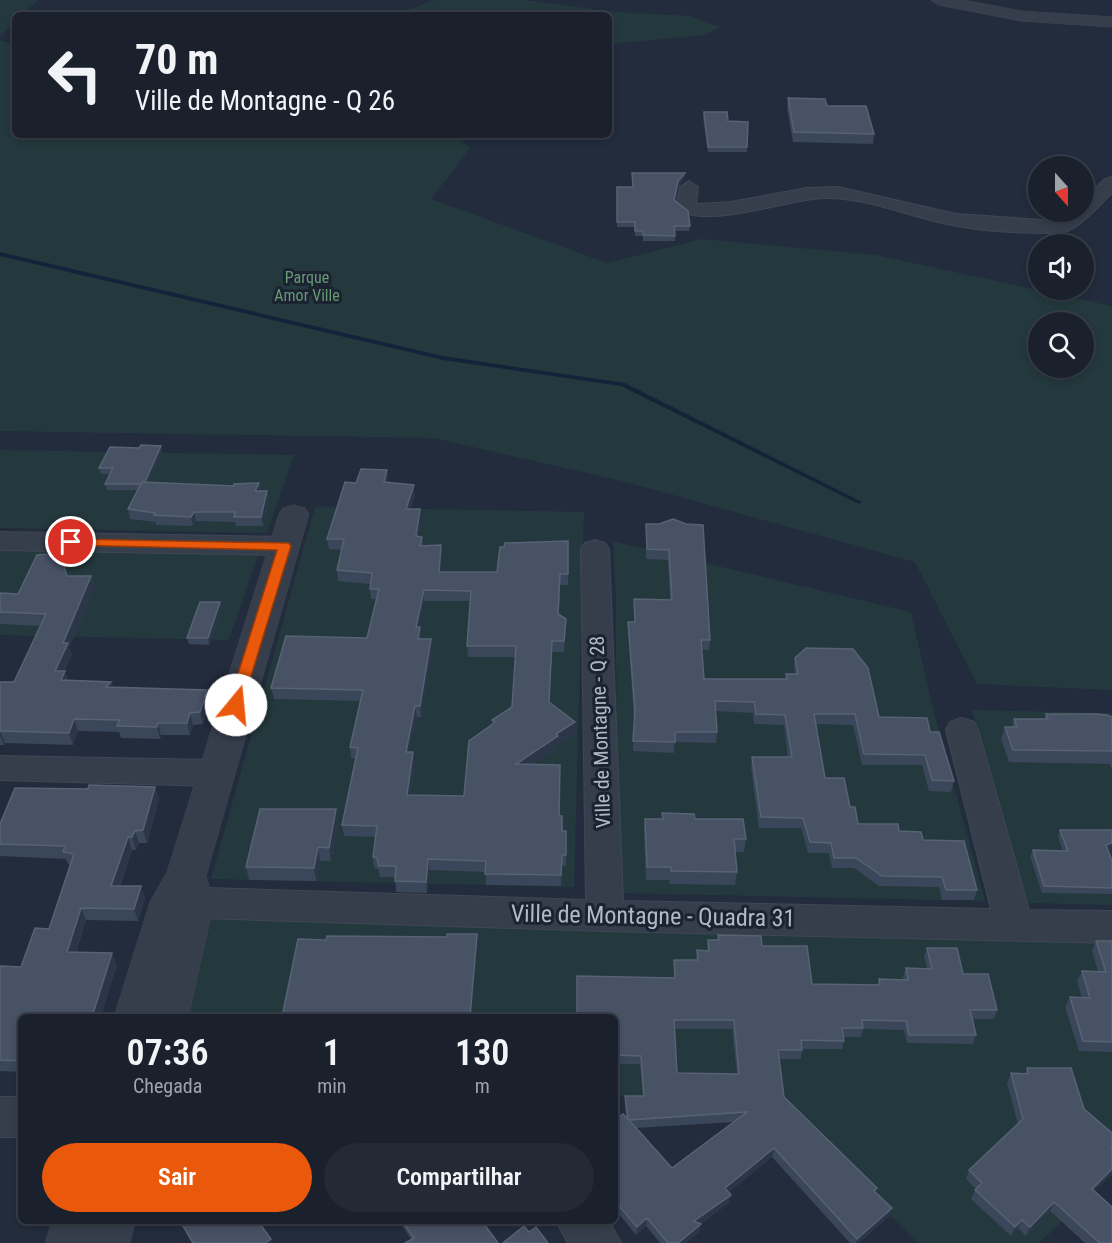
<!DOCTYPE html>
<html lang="pt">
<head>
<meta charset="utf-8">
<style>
  :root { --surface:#1a212d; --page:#232935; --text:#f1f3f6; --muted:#9fa3aa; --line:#383e49; --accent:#ea580c }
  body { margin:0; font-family:"Roboto Condensed",sans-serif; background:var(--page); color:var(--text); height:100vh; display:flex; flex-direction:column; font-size:22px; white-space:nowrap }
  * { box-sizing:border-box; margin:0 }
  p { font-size:20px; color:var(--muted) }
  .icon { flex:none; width:33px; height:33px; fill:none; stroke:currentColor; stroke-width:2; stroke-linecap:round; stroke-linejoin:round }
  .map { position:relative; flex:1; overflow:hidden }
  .details { position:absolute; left:18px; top:1014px; width:600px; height:210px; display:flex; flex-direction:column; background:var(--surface); border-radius:9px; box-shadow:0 3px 9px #0003,0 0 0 2px var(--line) }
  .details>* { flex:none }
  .guide { position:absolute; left:12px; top:12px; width:600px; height:126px; border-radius:9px; box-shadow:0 3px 9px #0003,0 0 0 2px var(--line); background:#1a212d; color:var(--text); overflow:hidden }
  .needle { width:39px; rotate:159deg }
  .buttons { position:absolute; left:1028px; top:156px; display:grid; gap:12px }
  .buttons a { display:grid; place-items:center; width:66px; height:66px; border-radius:50%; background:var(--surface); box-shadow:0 3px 9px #0003,0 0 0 2px var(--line); font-size:30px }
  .pin { position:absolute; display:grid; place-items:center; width:51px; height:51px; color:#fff; margin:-26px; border:3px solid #fff; border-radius:50%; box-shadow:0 2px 6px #0007 }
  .me { position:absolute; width:66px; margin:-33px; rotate:17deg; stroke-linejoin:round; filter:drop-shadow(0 0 4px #0008) }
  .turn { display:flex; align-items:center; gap:21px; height:126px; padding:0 24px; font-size:27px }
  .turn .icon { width:78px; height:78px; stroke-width:2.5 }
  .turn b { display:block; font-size:42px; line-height:51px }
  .eta { display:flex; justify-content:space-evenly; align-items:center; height:102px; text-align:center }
  .eta b { font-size:36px; font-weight:600; line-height:42px }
  .cta { display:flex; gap:12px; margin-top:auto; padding:12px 24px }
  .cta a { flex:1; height:69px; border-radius:36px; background:var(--accent); color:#fff; font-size:24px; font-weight:600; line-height:69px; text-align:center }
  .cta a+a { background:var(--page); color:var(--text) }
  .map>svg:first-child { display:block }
  .green { fill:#24393d; fill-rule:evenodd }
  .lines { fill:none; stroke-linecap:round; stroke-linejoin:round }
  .stream { fill:#15233a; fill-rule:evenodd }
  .minor-casing { stroke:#3f4755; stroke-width:2 }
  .tertiary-casing { stroke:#3f4755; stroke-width:1 }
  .minor { fill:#363e4c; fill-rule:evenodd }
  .tertiary { fill:#363e4c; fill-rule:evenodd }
  .wall { fill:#3a4659; fill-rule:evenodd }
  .shaded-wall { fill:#2b3649 }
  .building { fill:#475265; stroke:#576275; stroke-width:1.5; fill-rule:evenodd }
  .route { fill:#ea580c; stroke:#983908; stroke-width:1.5 }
  .labels { text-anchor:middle; stroke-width:6; stroke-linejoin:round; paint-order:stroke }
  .far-park-label { font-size:16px; fill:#679a75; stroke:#1b2331 }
  .street-label { font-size:20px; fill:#b1b9c8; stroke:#1b2331 }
  .near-street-label { font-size:24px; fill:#b1b9c8; stroke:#1b2331 }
</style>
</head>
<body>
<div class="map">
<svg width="1112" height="1243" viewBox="0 0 1112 1243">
  <rect width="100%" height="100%" fill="#222c3c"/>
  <!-- green -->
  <path class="green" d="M0 0H38L22 15H15V22L0 36Z
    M435 0H524L616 12 690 16 720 27 705 35 609 44V15H392Z
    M0 40 15 45V135H454L470 148 431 199 607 263 702 239 876 255 1112 306V690L977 684 915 562 626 482 434 438 0 431ZM1038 322H1083V368H1038Z
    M0 450 294 455 267 533 0 528Z
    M315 507 584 512 574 887 211 879Z
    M613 541 911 612 933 709 985 901 617 893 616 601Z
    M0 545 260 550 229 640 0 635Z
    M972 710 1112 713V905L1027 903Z
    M208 911 1112 940V1175L1039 1243H918L776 1102 615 1096V1017H178Z"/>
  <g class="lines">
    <!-- stream -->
    <path class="stream" d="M0 252 443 356 625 383 862 502 859 504 857 503 621 386 443 360 0 256Z"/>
    <!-- minor casing -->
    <g class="minor-casing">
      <path id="minor" d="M1112 177V193C1097 207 1081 228 1061 233 1020 233 979 232 938 222 900 213 862 197 823 198 793 198 695 233 676 206L680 187 689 181 698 187 696 203 699 204 731 202 807 188 838 187 956 214 1056 221 1069 212H1083V200L1105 179Z
        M0 532 285 537 295 540 299 546 295 552 285 555 0 550Z
        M595 540 605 543 609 549 623 901 991 909 946 730 950 722 962 718 974 722 978 730 1029 910 1112 911V943L605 931 173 917 160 913 154 902 160 891 173 887 586 900 581 549 585 543Z
        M0 756 215 760 227 764 232 773 227 782 215 786 0 780Z
        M0 1097H21V1137H0Z
        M556 1221H609L621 1243H568Z"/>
    </g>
    <!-- tertiary casing -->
    <g class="tertiary-casing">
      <path id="tertiary" d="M931 0H963L1021 11 1112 17V27L1021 21 939 5Z
        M294 505 305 508 309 514 206 876 214 903 188 1017H114L150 902 167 872 279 514 283 508Z
        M52 1221H135L130 1243H46Z"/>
    </g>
    <!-- minor -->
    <use href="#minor" class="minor"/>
    <!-- tertiary -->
    <use href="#tertiary" class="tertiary"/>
  </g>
  <!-- wall -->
  <path class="wall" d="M788 98 827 106 874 134 873 144 793 142 787 108Z
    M704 112 728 121 747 147V152H708L703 117Z
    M632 173H685L684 178 678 187 675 201 690 226 689 231H675V241H643V236H635V227H617V187H633Z
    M162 452 149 482 234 486 259 483 260 491 269 500 263 526H236L235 522 196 521 193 526 156 525V522L130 519 128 509 138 490H107L105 484 110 474H101L99 468Z
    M388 480V483L415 495 410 509 421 520 418 537H422L423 546 442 556 440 572H497L568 541V585H560L559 614 566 619 564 652H552L549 703 575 733 558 744V748L533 764 559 816 562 831H566V866H562L561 886 486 885V872L429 870 427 893 396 892 395 877H380L378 869 374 868 373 857 376 837 344 836 342 825 355 759 351 758 350 747 361 701 274 699 271 688 367 638 376 599H371L370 589V584L338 581 337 570 342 550 329 549 327 539 356 483ZM424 601H470L467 646 468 657H515L512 707 492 720 493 724 490 726 464 796 410 795 415 763 413 752H409L417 717H421L432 650 421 639 419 627Z
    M646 524H659L710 640 709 650H702L704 679H785L786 674H795L794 668 795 658 879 717 930 732 954 781 951 792 929 791 922 765H862L853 725 816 724 825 778 850 807 858 824 899 831 923 840 977 890 974 900H942L939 887 879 886 854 868H832L829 853H808L801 828H759L751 767 752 757H788L784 725 754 724 753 713 716 711 717 732 716 743 675 742 674 753 633 751 634 720 628 632V622H634V599L670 600 668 560 646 559Z
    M67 576H91L95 588 69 648 72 655 64 671 68 680 111 682 113 687 207 690 209 702 203 724 193 725 190 735H161L160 739 121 738 119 732 78 731 73 745 5 743 4 745H0V682H14L41 626 0 624V593L18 594Z
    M220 602 222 608 209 645 189 644 187 638Z
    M1046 714 1112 717V770L1110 764 1009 762 1001 739 1005 727H1012L1014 719H1044Z
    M155 787 159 799 147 843H139L136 850H132L120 886H141L145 899 138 921 86 920 76 953H112L117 966 21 1017V1072L0 1071V966L21 967 49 929 70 865 68 864 66 859 0 856V824L88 789Z
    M336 809 338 822 331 861H320L316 881 249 880 246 867Z
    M662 813 746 839 744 852H735L737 872 735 885 669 884 670 880H646L644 832 645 819H662Z
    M1060 830H1112V848L1108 850 1112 861V894L1042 893 1030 856 1033 850 1063 851 1058 836Z
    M718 935 762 946 812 984 877 985 879 979 904 980 903 977 906 968 927 969 924 956 927 948 963 974 997 1010 994 1019H972L976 1035 973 1044 907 1043 904 1030 863 1029 861 1037H843L844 1041 842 1049H802L801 1059H779L784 1097 877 1188 875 1192 892 1208 889 1216 859 1243H850L772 1157 729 1192V1203L700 1224 699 1232 686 1243H660L646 1226 636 1235 615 1209V1120L626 1117 625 1104V1096H643L640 1064H615V1017L674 978V960H696L697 950 707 951 708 940H717ZM675 1029H732L737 1074 677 1073ZM735 1122 672 1168 636 1128Z
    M1096 941H1112V1052L1079 1051 1065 1007 1070 997 1082 998 1077 981 1082 971H1098L1092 951Z
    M1027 1068 1094 1191 1112 1243H1085L1050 1211 1026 1236 1018 1228 1011 1236 971 1199 976 1189 966 1179 969 1170 1018 1124 1007 1083 1011 1073 1025 1074Z
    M399 1221H482L411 1239Z"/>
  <!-- shaded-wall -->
  <path class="shaded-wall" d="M685 173 684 178 678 187 674 206 678 181Z
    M161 446 162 452 145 491 144 484Z
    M387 470 388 480 385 493 384 482Z
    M259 483 260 493 255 491Z
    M414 485 415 495 407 520 406 509Z
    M267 491 269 500 263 526 261 517Z
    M420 509 421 520 417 547 416 536Z
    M194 512 196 521 193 526 191 517Z
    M441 545 442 556 440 583 439 572Z
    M91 576 95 588 69 648 72 655 59 683 55 671 63 643Z
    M424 590V601L417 638 416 627Z
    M220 602 222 608 209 645 208 638Z
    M420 627 421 638 419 650 418 639Z
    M431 639 432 650 421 717 420 706Z
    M65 671 69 683 61 680Z
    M111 682 115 693 106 687Z
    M207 690 209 702 203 724 200 712Z
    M415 706 417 717 407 763 406 752Z
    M190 713 193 725 190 735 187 723Z
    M74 719 78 731 73 745 69 733Z
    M575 722V733L558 744V748L517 775 516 764 556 734Z
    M158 723 161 735 160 739 157 727Z
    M0 731 5 743 4 745 0 736Z
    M413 752 415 763 408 806 407 795Z
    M155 787 159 799 147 843 143 830Z
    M336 809 338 822 331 861 329 848Z
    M135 831 139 843 136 850 132 837Z
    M128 837 132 850 115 898 111 886Z
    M1112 843V848L1104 852 1106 845Z
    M318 847 320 861 316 881 314 868Z
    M428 859 429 870 427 893 426 882Z
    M141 886 145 899 138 921 134 909Z
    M81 908 86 920 72 965 67 952Z
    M477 934 478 944 471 1017H470Z
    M112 953 117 966 101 1017H92Z
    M774 1148 772 1157 724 1196 725 1188Z
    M1112 1169V1173L1087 1198 1092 1189Z
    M731 1195 729 1203 693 1230 694 1221Z
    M1054 1202 1050 1211 1026 1236 1030 1227Z
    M892 1208 889 1216 859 1243H856L857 1239Z
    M647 1218 646 1226 636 1235 637 1227Z
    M1022 1220 1018 1228 1011 1236 1015 1227Z
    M349 1221H355L350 1225Z
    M701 1224 699 1232 686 1243H678Z
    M271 1239 273 1243H265Z"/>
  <!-- building -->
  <path class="building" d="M788 98 825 99 827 106H866L874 134 794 132Z
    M704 112H727L728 121 748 122 747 147H708Z
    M632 173H685L678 181 674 200 688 211 690 226H674L675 236 643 235V231H635V222H617V187H633Z
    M141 445 161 446 145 482H142L141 484H105L113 468H99L110 447 139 448Z
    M361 469 387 470 384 482 414 485 406 509H420L416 536 422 537 420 546 441 545 439 572H497L500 547H504L505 543 568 541V574H560L558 614 566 619 564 641H552L549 702 575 722 556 734 558 736 516 764 560 765 559 816H562V831H566V855H562L561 875 485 874 486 861 428 859 426 882 395 881 396 866H379L377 858 373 857 377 826 342 825 358 748 350 747 363 690 271 688 286 636 367 638 379 589H370L372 573 337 570 344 539H327L345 482 356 483ZM424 590 471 591 467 646H516L512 707 492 720 495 722 490 726 469 741 464 796 407 795 413 752H406L415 706H420L431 639H418L420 627H416Z
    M142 482 234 486V484L259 483 255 491H267L261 517H234L235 512H194L191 517 154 515 155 513 128 509Z
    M673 519 686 524 703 525 710 640H701L704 679H787L786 674H798L795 658 806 648 853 649 868 668 879 717 927 718 930 732H939L954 781 932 780 925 755 864 754 855 714H814L825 778H844L850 807H855L858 824H898L899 831 921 832 923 840 964 841 977 890H946L942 877 882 876 856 858H834L831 843 810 842 803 818 761 817 752 757H792L785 715 756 714 754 702 715 701 717 732H675V742L633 741 635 710 628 622H635L634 599 672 600 669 550 647 549 646 524H659Z
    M60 553 67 576H91L63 643H68L55 671H65L61 680 111 682 106 687 207 690 200 712 190 713 187 723H158L157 727 117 726 120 720 74 719 69 733 0 731V682H14L46 614 0 612V593L18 594 37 555Z
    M200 602H220L208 638H187Z
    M1046 714H1096L1107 715 1112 717V751L1013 750 1005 727H1017L1014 719H1048Z
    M89 785 155 787 143 830 135 831 132 837H128L111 886H141L134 909 81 908 67 952 112 953 92 1017H21V1061L0 1060V966L21 967 35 928 49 929 74 854 63 852 65 846 0 844V824L15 788 88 789Z
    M260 809H336L329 848 318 847 314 868 246 867Z
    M662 813 694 814 695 819H743L746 839H734L737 872 671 871V867H647L645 819H663Z
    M1060 830H1112V843L1106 845 1112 861V888L1044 886 1033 850 1068 851Z
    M447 934H477L470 1017H282L298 939 326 940 327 936 447 937Z
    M718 935 761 936 762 946H807L812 984 880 985 879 979 908 980 906 968 932 969 927 948H957L963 974H988L997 1010H970L976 1035H909L906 1021 862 1020 863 1028H842L844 1041 801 1040 802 1050H778L784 1097 877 1188 874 1191 892 1208 857 1239 774 1148 725 1188 731 1195 694 1221 701 1224 678 1243H668L647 1218 637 1227 615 1201V1120L623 1114 628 1119 625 1096H644L641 1056 615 1055V1017H577V976L675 978 674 960H698L697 950 709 951 708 940H719ZM674 1020H734L739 1074 677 1073ZM747 1112 672 1168 629 1120Z
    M1096 941H1112V1042L1083 1041 1070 997 1090 998 1082 971 1106 972Z
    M1027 1068H1071L1084 1109 1112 1133V1146L1111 1148 1112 1149V1169L1092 1189 1112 1207V1243H1100L1054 1202 1030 1227 1022 1220 1015 1227 975 1190 982 1183 969 1170 1023 1119 1011 1073 1028 1074Z
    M190 1221H258L271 1239 265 1243H193L183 1226Z
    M402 1221H482L498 1243H405L414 1238Z
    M524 1226 529 1232 536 1227 548 1243H503Z"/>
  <!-- route -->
  <path class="route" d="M71 539 289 543 291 546 241 709 236 710 228 705 277 550 67 545V540Z"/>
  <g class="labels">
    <!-- far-park labels -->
    <g class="far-park-label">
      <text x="307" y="283">Parque<tspan x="307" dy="18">Amor Ville</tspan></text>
    </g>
    <!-- street labels -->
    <g class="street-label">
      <text transform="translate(600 732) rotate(-92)" y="7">Ville de Montagne - Q 28</text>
    </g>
    <!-- near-street labels -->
    <g class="near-street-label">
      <text transform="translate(653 916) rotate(1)" y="8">Ville de Montagne - Quadra 31</text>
    </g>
  </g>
</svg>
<div class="buttons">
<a><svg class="needle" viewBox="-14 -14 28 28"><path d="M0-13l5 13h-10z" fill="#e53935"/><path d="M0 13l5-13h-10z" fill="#9fa3aa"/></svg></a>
<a><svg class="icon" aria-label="sound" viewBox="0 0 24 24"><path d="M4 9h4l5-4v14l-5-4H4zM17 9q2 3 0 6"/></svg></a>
<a><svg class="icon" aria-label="search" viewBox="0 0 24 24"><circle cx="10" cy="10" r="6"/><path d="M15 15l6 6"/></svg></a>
</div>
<div class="pin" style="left:71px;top:542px;background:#d93025"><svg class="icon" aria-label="arrive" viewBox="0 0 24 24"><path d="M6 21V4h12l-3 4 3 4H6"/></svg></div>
<svg class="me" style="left:236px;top:705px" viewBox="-20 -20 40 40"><circle r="19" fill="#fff"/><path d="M0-13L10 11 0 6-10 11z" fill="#ea580c"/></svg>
<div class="guide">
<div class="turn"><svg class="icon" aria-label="left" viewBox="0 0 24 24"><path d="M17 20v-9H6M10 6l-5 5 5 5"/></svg><div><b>70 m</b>Ville de Montagne - Q 26</div></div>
</div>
<section class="details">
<div class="eta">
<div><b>07:36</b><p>Chegada</p></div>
<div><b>1</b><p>min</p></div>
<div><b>130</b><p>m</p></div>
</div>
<div class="cta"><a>Sair</a><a>Compartilhar</a></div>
</section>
</div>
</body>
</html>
